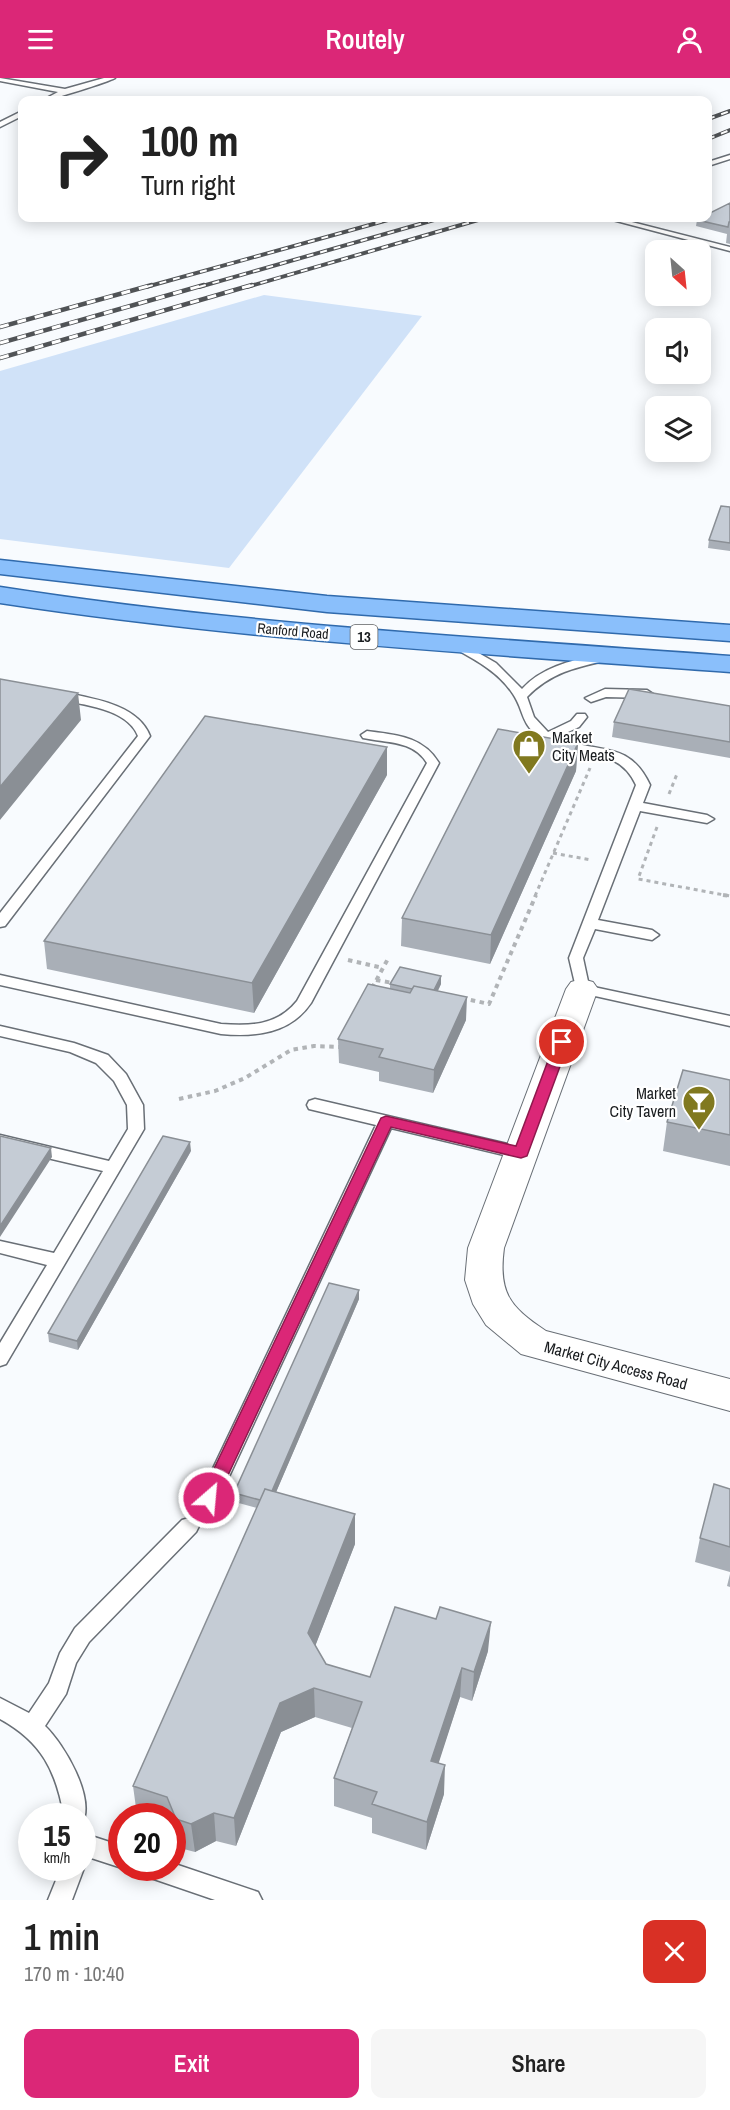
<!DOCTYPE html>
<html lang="en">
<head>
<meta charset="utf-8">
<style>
  :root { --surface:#fff; --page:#f6f6f6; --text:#222; --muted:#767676; --accent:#db2777 }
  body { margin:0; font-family:"Archivo Narrow",sans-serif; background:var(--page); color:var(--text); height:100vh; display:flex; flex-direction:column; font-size:22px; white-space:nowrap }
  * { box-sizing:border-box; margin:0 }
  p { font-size:20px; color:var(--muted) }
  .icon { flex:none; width:33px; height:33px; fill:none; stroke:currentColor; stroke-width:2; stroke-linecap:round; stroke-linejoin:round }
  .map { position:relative; height:1822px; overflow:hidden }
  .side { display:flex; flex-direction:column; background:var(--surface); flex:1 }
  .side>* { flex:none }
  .guide { position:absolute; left:18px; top:18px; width:694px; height:126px; border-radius:12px; box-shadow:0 3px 15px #0003; background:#fff; color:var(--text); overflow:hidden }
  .needle { width:39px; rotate:153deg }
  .tools { position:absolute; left:645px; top:162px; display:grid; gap:12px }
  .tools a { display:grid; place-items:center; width:66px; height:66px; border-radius:12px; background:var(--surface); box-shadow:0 3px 15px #0003; font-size:30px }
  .speed { position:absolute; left:18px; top:1725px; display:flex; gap:12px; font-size:30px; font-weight:700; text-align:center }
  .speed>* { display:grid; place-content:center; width:78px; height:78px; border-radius:50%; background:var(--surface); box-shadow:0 3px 15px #0003; line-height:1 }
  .speed small { font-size:15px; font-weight:400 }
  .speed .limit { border:9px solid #d22; background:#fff; color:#111 }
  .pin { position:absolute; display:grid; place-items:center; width:51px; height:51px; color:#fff; margin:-26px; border:3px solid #fff; border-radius:50%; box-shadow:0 2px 6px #0007 }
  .me { position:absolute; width:66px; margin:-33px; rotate:27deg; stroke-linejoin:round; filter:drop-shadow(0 0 4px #0008) }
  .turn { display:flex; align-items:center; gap:21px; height:126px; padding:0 24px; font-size:27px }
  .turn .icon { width:78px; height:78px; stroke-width:2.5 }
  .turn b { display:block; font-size:42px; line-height:51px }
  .round { display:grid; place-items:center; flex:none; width:63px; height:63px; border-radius:12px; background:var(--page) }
  .head { display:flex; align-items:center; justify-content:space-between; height:102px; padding:0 24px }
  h1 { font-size:36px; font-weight:600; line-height:45px }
  .primary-button { display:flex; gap:12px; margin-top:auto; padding:12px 24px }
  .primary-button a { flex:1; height:69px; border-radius:12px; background:var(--accent); color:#fff; font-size:24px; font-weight:600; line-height:69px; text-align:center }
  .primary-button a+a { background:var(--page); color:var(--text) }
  header { display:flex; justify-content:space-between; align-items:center; height:78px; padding:0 24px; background:var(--accent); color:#fff; font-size:27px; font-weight:600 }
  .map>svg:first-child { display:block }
  .green { fill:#d0e2f8 }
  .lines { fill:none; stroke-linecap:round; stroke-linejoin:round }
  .service-casing { stroke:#696f76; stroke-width:3 }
  .minor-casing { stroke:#696f76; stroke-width:2 }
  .primary-casing { stroke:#306aac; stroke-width:3 }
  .path-far1 { stroke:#b1b4b7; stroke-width:3; stroke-dasharray:4 4; stroke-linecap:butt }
  .path { stroke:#b1b4b7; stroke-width:4; stroke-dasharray:4.5 4.5; stroke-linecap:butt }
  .service { fill:#fff; fill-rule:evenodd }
  .minor { fill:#fff; fill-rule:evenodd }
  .primary { fill:#8abffb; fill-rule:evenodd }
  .rail-far1-casing { stroke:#505356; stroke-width:4 }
  .rail-casing { stroke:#505356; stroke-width:4.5 }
  .rail-far1 { stroke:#fff; stroke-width:2; stroke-dasharray:7; stroke-linecap:butt }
  .rail { stroke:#fff; stroke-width:3; stroke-dasharray:9; stroke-linecap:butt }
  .wall { fill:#a9afb7 }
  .shaded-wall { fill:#8a8f95 }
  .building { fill:#c5ccd5; stroke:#8a8f95; stroke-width:1.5 }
  .route { fill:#db2777; stroke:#8e194d; stroke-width:1.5 }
  .labels { text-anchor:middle; stroke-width:4.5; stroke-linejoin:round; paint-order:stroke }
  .far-street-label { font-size:14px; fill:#1a1d20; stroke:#fff }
  .shield { fill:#fff; stroke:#5f6163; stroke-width:1.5 }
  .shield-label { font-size:15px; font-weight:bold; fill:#1a1d20 }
  .poi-label { font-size:16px; fill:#1a1d20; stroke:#fff; text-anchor:start }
  .street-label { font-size:16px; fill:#1a1d20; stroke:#fff }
</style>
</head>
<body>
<header><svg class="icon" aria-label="menu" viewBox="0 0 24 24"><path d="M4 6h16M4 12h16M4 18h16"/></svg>Routely<svg class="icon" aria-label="person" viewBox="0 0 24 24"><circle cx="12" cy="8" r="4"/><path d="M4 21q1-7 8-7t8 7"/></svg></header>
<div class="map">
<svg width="730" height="1822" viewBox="0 0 730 1822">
  <rect width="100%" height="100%" fill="#f8fbfe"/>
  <!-- green -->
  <path class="green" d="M264 217 422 238 229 490 0 461V293Z"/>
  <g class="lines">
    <!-- service casing -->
    <g class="service-casing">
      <path id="service" d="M0 0 65 11 104 0H115C108 4 49 23 43 22L58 14 0 3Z
        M22 33V38L0 49V44Z
        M730 77V81L708 88V84Z
        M605 140H616L730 169V173Z
        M456 562 496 585 522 611C544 587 575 582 605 575L609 576V582C577 589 551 594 527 619L534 639 548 654 571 643 577 636H585L587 639 579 649 557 659C596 677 628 660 650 707L643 725 707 737 714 741 707 745 640 733 598 842 652 852 659 857 652 862 595 851 583 880 589 908 730 938V948L577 914 569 880 636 707C617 665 575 683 542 661 520 646 525 634 513 616 499 594 474 581 452 569V563Z
        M605 611 647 612 653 616 647 620 606 619 591 624 585 620Z
        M61 614C91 620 138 626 150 658L5 848 0 849V835L138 658C127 630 82 627 57 621L55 618 57 615Z
        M367 653C396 657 423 658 439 685L311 925C290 956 255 959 221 956L0 907V897L221 946C250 948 277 948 297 923L427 685C413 662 386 665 363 660L361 657Z
        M0 948 74 965 108 977 126 996 143 1027 144 1051 6 1286 0 1288V1265L47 1187 0 1175V1163L54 1175 103 1093 0 1069V1057L109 1083 128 1051 127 1027 114 1003 96 985 70 974 0 958Z
        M315 1021 521 1069 527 1071 529 1075 527 1079 521 1081 391 1050 219 1420 216 1426 209 1428 202 1426 199 1420 376 1047 309 1031 307 1027 309 1023Z
        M189 1440 196 1442 199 1448 196 1454 89 1564 76 1585 66 1616 45 1648C64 1666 96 1720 82 1746V1738H64C56 1693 42 1664 0 1641V1620L29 1635 49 1605 60 1575 75 1550 182 1442Z
        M82 1755 122 1768V1790H124H122L82 1777Z
        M172 1785 258 1814 262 1822H215L145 1798 141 1790H172Z
        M82 1788 84 1790 72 1822H48L61 1790H82Z"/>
    </g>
    <!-- minor casing -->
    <g class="minor-casing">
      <path id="minor" d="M582 901 593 904 598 911 504 1170C498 1215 510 1229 546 1253L730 1301V1333L521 1276 486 1247 473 1226 465 1202 468 1170 566 911 571 904Z"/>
    </g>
    <!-- primary casing -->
    <g class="primary-casing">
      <path id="primary" d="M0 482 327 518 730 547V563L327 534 0 496Z
        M0 509C242 547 486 560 730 578V594C486 576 242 562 0 525Z"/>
    </g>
    <!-- path-far1 -->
    <path class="path-far1" d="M669 716 677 696
      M657 749 638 801 730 818
      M553 775 591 782
      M535 818 590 690"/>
    <!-- path -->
    <path class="path" d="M723 817 730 818
      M348 882 383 890
      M376 902 393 905
      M372 910 389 879
      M462 920 489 926 536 817
      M179 1021 215 1013 245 1000 291 972 314 968 341 969"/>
    <!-- service -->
    <use href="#service" class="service"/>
    <!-- minor -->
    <use href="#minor" class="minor"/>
    <!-- primary -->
    <use href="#primary" class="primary"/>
    <!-- rail-far1 casing -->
    <g class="rail-far1-casing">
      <path id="rail-far1" d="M708 41 730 33
        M708 61 730 52
        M146 209 395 140
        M199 209 441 140
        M247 209 485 140"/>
    </g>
    <!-- rail casing -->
    <g class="rail-casing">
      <path id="rail" d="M0 249 152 207
        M0 265 204 207
        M0 280 252 207"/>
    </g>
    <!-- rail-far1 -->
    <use href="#rail-far1" class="rail-far1"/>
    <!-- rail -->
    <use href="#rail" class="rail"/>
  </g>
  <!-- wall -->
  <path class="wall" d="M730 125V166L726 165 727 156 696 148 697 142Z
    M730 429V473L708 470 709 462Z
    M730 628V680L612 659 614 644Z
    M578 665 576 693 490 886 401 868 402 840Z
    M387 697 254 935 47 891 44 863Z
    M441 898V906L438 913 466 942 433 1015 379 1003V994L339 985 338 961 390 910V906Z
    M730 1002V1088L663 1073 667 1044Z
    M191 1073 78 1272 49 1264 48 1255Z
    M359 1212V1221L276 1414 355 1466 315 1568 326 1586 370 1599 488 1573 472 1623 460 1619 438 1685 444 1716 426 1772 372 1755V1740L334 1728V1700L352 1650 315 1639 281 1654 236 1768 216 1763 195 1774 180 1770 172 1752V1738H143L137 1737 133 1708 257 1430 235 1424 234 1415Z
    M730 1411V1494L695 1484 700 1460Z
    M730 1496V1509L727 1508Z"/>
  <!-- shaded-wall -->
  <path class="shaded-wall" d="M78 615 81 642 0 742V709Z
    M578 665 576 693 490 886 491 857Z
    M387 669V697L254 935 252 905Z
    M441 898V906L432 924 433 915Z
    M467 919 466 942 433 1015 434 992Z
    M190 1064 191 1073 78 1272 77 1263Z
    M51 1070 52 1079 0 1159V1148Z
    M359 1212V1221L268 1433 267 1424Z
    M355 1436V1466L309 1584 308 1555Z
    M491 1544 488 1573 472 1623 474 1594Z
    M462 1590 460 1619 430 1712 431 1683Z
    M314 1610 315 1639 281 1654 236 1768 234 1740 280 1625Z
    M445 1687 444 1716 426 1772 427 1744Z
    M214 1735 216 1763 195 1774 191 1746Z"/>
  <!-- building -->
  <path class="building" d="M730 125V144H729L728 149 697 142 701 140H708V136Z
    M721 428 730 429V465L709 462Z
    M0 601 78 615 0 709Z
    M629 611 730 628V664L614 644Z
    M205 638 387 669 252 905 44 863Z
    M498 651 578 665 491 857 402 840Z
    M400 889 441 898 434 912 414 908 412 911 390 906Z
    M368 906 410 915 414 908 467 919 434 992 379 979 383 971 338 961Z
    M683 992 730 1002V1057L667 1044Z
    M0 1058 51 1070 0 1148Z
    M163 1058 190 1064 77 1263 48 1255Z
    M329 1205 359 1212 272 1413 265 1411 260 1422 234 1415Z
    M714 1406 730 1411V1469L700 1460Z
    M265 1411 355 1436 308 1555 326 1586 370 1599 395 1529 436 1541 440 1529 491 1544 474 1594 462 1590 431 1683 445 1687 427 1744 372 1726 377 1714 334 1700 362 1624 314 1610 280 1625 234 1740 214 1735 191 1746 176 1741 167 1719 133 1708Z"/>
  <!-- route -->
  <path class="route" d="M562 959 569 964 527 1078 521 1080 391 1049 215 1425 209 1427 203 1425 200 1420 381 1040 386 1038 516 1068 555 964Z"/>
  <!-- icons -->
  <defs>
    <g id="shop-pin" transform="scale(1.725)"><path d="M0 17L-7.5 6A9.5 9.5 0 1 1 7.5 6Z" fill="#81791f" stroke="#fff"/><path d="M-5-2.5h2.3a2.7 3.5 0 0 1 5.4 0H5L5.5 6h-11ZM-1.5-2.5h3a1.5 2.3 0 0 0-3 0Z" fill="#fff"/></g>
    <g id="bar-pin" transform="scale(1.725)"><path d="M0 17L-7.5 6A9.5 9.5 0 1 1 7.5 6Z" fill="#81791f" stroke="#fff"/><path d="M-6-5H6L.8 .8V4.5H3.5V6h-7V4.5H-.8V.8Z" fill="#fff"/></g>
  </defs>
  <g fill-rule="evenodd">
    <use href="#shop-pin" x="529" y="668"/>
    <use href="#bar-pin" x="699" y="1024"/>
  </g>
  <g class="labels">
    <!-- far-street labels -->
    <g class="far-street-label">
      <text transform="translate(293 553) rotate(5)" y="5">Ranford Road</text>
    </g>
    <!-- shield labels -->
    <rect class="shield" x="350.5" y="547" width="27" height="24" rx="4.5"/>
    <g class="shield-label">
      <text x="364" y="564">13</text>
    </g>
    <!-- poi labels -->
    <g class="poi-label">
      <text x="552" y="665">Market<tspan x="552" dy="18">City Meats</tspan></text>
      <text x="676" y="1021" text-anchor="end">Market<tspan x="676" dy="18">City Tavern</tspan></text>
    </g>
    <!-- street labels -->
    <g class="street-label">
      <text transform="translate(616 1287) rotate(15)" y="6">Market City Access Road</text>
    </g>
  </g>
</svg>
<div class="tools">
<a><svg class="needle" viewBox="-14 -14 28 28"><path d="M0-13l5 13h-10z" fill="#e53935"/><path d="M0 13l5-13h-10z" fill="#767676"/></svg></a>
<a><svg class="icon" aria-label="sound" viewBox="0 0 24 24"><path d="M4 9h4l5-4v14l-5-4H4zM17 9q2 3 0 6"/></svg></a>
<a><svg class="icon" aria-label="layers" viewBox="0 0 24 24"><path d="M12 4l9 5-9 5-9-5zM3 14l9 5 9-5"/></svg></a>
</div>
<div class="speed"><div>15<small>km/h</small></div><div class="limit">20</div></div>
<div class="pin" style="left:562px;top:964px;background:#d93025"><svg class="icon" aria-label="arrive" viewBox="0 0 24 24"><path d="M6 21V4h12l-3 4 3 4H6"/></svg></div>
<svg class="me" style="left:209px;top:1420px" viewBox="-20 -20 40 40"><circle r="17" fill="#db2777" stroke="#fff" stroke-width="3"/><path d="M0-11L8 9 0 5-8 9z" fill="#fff"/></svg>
<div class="guide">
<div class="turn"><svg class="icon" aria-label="right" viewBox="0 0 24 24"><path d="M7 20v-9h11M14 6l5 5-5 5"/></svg><div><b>100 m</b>Turn right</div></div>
</div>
</div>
<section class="side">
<div class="head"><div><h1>1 min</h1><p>170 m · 10:40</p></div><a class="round" style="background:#d93025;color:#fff"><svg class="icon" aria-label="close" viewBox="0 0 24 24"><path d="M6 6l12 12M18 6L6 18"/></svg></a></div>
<div class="primary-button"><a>Exit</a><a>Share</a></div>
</section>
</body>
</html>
